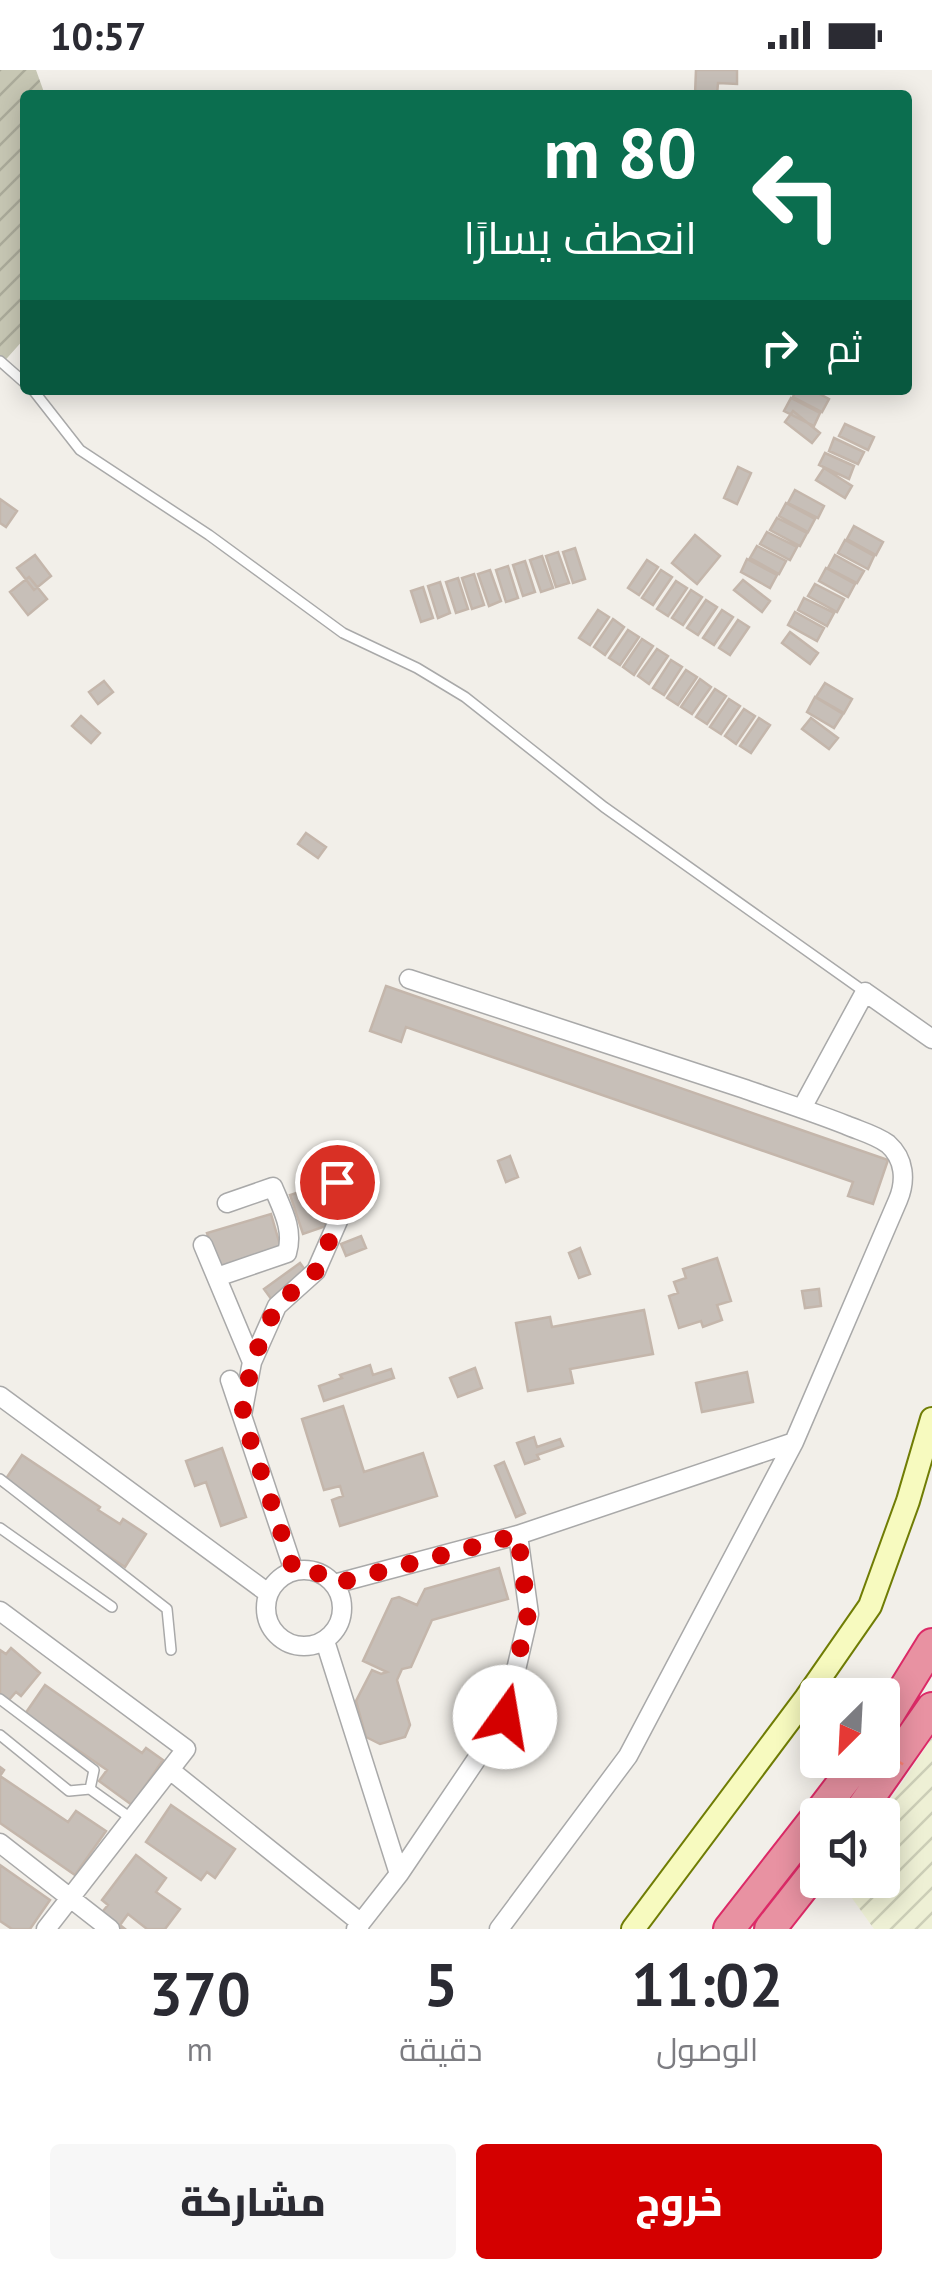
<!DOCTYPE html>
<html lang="ar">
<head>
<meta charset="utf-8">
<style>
  :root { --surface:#fff; --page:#f7f7f7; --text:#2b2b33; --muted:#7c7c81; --accent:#d40000 }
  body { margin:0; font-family:"PT Sans",Cairo,sans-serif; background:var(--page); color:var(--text); direction:rtl; height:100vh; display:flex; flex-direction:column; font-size:38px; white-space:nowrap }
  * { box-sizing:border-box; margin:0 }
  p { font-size:32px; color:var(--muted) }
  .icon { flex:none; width:55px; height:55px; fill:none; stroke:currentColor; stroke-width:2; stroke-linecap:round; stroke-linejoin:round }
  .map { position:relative; height:1859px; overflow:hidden; direction:ltr }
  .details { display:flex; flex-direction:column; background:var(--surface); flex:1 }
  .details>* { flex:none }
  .banner { position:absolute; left:20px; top:20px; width:892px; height:305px; border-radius:10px; box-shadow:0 5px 25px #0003; direction:rtl; background:#0b6e4f; color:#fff; overflow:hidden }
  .needle { width:65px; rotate:204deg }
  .buttons { position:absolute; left:800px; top:1608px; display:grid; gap:20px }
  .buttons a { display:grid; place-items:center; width:100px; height:100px; border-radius:10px; background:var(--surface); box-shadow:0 5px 25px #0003; font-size:50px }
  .pin { position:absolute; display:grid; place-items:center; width:85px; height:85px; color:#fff; margin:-42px; border:5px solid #fff; border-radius:50%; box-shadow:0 2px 10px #0007 }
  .me { position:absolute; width:110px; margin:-55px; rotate:13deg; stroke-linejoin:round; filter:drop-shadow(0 0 8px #0008) }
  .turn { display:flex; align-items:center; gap:35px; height:210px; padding:0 50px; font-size:45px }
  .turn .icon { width:130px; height:130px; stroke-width:2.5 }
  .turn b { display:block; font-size:70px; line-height:85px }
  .then { display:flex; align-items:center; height:95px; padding:0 50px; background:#0003; gap:20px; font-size:38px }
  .eta { display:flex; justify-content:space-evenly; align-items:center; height:170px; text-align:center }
  .eta b { font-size:60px; font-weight:800; line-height:70px }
  .cta { display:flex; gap:20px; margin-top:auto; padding:20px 50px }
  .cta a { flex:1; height:115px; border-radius:10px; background:var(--accent); color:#fff; font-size:40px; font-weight:800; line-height:115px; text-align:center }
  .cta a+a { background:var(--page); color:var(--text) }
  .status { display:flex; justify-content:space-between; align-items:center; height:70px; padding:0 50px; background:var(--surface); direction:ltr }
  .status svg { height:28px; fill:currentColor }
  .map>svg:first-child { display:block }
  .construction { fill:url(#construction-furrows) }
  .farmland { fill:url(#farmland-furrows) }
  .building { fill:#c7bfb8; stroke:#c4b6ab; stroke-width:2.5 }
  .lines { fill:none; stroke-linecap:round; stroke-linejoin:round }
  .service-casing { stroke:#a9a9a9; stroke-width:12 }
  .minor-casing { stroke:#a9a9a9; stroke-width:21 }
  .secondary-casing { stroke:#707d05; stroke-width:26 }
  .motorway-casing { stroke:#dc2a67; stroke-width:34 }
  .service { stroke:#fff; stroke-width:9 }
  .minor { stroke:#fff; stroke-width:18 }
  .secondary { stroke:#f7fabf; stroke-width:22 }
  .motorway { stroke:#e892a2; stroke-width:30 }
  .path-bridge { stroke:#fa8072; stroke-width:2.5; stroke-dasharray:5 5; stroke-linecap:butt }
  .route { stroke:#d40000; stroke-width:18; stroke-dasharray:0 32.4 }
</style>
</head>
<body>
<div class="status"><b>10:57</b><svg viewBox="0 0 49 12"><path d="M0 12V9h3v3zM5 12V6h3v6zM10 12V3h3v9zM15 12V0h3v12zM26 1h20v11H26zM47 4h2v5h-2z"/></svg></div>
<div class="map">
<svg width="932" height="1859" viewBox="0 0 932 1859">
  <defs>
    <pattern id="construction-furrows" width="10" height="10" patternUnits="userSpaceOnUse" patternTransform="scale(2.5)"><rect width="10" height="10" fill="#c7c7b4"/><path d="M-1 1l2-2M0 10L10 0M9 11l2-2" fill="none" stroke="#abab9a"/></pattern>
    <pattern id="farmland-furrows" width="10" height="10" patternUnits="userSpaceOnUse" patternTransform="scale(2.5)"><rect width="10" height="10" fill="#eef0d5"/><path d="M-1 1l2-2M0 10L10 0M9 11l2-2" fill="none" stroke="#ccceb7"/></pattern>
  </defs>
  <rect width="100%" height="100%" fill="#f2efe9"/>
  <!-- construction -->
  <path class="construction" d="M0 0H36L45 25H25V268L0 296Z"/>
  <!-- farmland -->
  <path class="farmland" d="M932 1668V1859H874L839 1810H882L881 1745Z"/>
  <!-- building -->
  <path class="building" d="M696 0H737V14L718 13 717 25H695Z
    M796 320H812L829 329 822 342 793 327Z
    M791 328 820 343 814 356 784 341Z
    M793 341 820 363 812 373 785 352Z
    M845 354 874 367 868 380 839 366Z
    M834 368 864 382 858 394 829 381Z
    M825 383 854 396 849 409 819 395Z
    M738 397 751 403 737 434 724 428Z
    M824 398 852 416 845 428 816 410Z
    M795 420 824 436 818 448 788 433Z
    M0 429 17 441 6 457 0 453Z
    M786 433 815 449 808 462 779 446Z
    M777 448 807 463 800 476 770 460Z
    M854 456 883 472 876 485 847 469Z
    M767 462 797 477 790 490 760 474Z
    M695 465 720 486 697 514 672 493Z
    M845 470 874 486 868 499 838 483Z
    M757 476 786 491 779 504 750 488Z
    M575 478 585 509 573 513 563 482Z
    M558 482 569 513 556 517 546 486Z
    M35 485 51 506 34 520 17 498Z
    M835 485 864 501 857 513 828 498Z
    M542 486 553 518 541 522 530 490Z
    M747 489 777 505 770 518 741 502Z
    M647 490 658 497 639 525 628 518Z
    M525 491 535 522 523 526 513 495Z
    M508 496 518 528 506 532 496 500Z
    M826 498 855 514 848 527 819 511Z
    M490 500 501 531 489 536 478 504Z
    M661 500 672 507 653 535 642 528Z
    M474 504 484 535 472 539 462 508Z
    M29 507 47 529 28 545 10 522Z
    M458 508 468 539 456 543 446 512Z
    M743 510 770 531 762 542 734 520Z
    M676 511 687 518 668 546 657 539Z
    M440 512 450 543 438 548 428 516Z
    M815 514 844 529 837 542 808 526Z
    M423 517 433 548 421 552 411 521Z
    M691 520 702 527 683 555 672 548Z
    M804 528 834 543 827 556 798 540Z
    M706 530 717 537 698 565 687 558Z
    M598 540 609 547 590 575 579 568Z
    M722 540 733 547 714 575 703 568Z
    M795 542 824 558 817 571 788 555Z
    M613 549 624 557 605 585 594 577Z
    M738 550 749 557 730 585 719 578Z
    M628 560 639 567 620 595 609 588Z
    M790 562 818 583 810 594 782 573Z
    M642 569 653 576 634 605 623 597Z
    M657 579 668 586 649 614 638 606Z
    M671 590 682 597 664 625 653 618Z
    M686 600 697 607 678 635 667 628Z
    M700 609 711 617 692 644 681 637Z
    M104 611 113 622 98 634 89 622Z
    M825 613 852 629 844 643 816 627Z
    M715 619 726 626 707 654 696 647Z
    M815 627 843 644 834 658 807 642Z
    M729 629 740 636 721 664 710 657Z
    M744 639 755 646 736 674 725 666Z
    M81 646 100 663 91 673 72 656Z
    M759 648 770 655 751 683 740 676Z
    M811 648 838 668 829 679 802 659Z
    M306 763 326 777 318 788 298 774Z
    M386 916 888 1090 873 1134 848 1126 853 1112 406 957 401 972 370 961Z
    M510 1086 518 1107 506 1112 498 1091Z
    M312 1118 315 1128 325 1125 331 1143 323 1146 326 1156 303 1164 290 1125Z
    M271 1144 282 1182 219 1200 207 1163Z
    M361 1166 366 1178 346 1186 341 1174Z
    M580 1178 590 1204 579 1208 569 1183Z
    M717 1188 731 1231 717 1235 722 1250 703 1257 701 1251 679 1258 669 1226 678 1223 674 1212 686 1208 683 1199Z
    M300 1193 308 1204 272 1230 264 1219Z
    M819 1219 821 1236 805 1238 802 1221Z
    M644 1240 653 1284 570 1299 573 1313 528 1321 516 1253 550 1247 552 1257Z
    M370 1295 373 1305 391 1299 394 1308 324 1331 319 1316 342 1308 340 1305Z
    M475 1298 482 1318 458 1327 450 1308Z
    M747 1302 753 1332 702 1342 696 1313Z
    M343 1336 364 1402 423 1383 437 1426 340 1456 332 1430 343 1426 340 1416 324 1420 302 1349Z
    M534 1367 537 1377 560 1369 563 1376 537 1385 539 1389 525 1394 517 1373Z
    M222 1378 246 1447 221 1456 206 1412 195 1416 186 1391Z
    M22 1385 100 1437 98 1440 120 1454 123 1449 146 1464 125 1497 1 1416Z
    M504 1392 525 1443 516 1447 495 1396Z
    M499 1498 508 1529 432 1550 411 1597 402 1599 397 1610 410 1655 405 1667 380 1674 366 1667 356 1631 372 1600 381 1604 387 1602 363 1591 392 1529 399 1527 417 1535 425 1519Z
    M11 1578 40 1603 21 1626 16 1622 8 1631 0 1624V1580L6 1584Z
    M45 1615 142 1683 146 1678 163 1690 132 1735 99 1711 107 1700 25 1644Z
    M0 1697 4 1700 0 1706 68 1752 76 1741 106 1761 75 1805 0 1753Z
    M171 1735 235 1779 215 1808 207 1802 201 1810 146 1772Z
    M136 1785 166 1808 156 1822 180 1839 165 1859H147L128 1844 120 1855 125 1859H116L99 1846 108 1835 102 1830Z
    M0 1795 50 1830 30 1859H12L0 1851Z"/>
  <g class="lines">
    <!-- service casing -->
    <g class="service-casing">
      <path id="service" d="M0 291 25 313
        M33 320 80 380 209 465 343 563 417 598 465 627 604 737 865 922
        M0 1409 167 1539 171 1580
        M0 1458 112 1537
        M0 1629 94 1700 90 1719 69 1721 0 1665
        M90 1719 132 1749"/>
    </g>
    <!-- minor casing -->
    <g class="minor-casing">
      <path id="minor" d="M409 909C521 946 633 982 745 1019 779 1031 813 1042 846 1055 860 1061 876 1065 888 1074 905 1089 906 1111 898 1130L794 1372 628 1686 499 1859
        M802 1038 865 922 932 969
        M203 1175 252 1292
        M217 1207 287 1183C294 1159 282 1139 273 1117L227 1133
        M230 1310 294 1501
        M0 1326 268 1523
        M242 1345 252 1292 277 1236 316 1201 345 1135 328 1090
        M266 1538a38 38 0 1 1 76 0a38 38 0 1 1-76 0Z
        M334 1514 518 1465 794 1372
        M0 1541 186 1679 46 1859
        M325 1571 399 1804
        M170 1700 361 1853
        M0 1773 110 1859
        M356 1859 399 1804 505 1647 529 1544 518 1465"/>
    </g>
    <!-- secondary casing -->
    <g class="secondary-casing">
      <path id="secondary" d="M633 1859 806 1628 870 1536 908 1431 932 1349"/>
    </g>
    <!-- motorway casing -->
    <g class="motorway-casing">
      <path id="motorway" d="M882 1655 932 1574
        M818 1745 860 1690
        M857 1745 932 1638
        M729 1859 818 1745
        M770 1859 818 1798"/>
    </g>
    <!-- service -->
    <use href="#service" class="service"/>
    <!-- minor -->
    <use href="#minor" class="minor"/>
    <!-- secondary -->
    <use href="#secondary" class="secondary"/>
    <!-- motorway -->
    <use href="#motorway" class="motorway"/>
    <!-- path-bridge -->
    <path class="path-bridge" d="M882 1681 904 1695"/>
  </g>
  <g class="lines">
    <!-- route -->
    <path class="route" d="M337 1112 345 1135 316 1201 276 1236 252 1292 242 1345 294 1501C310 1498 321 1503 334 1514L518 1465 528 1544 505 1647"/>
  </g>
</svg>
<div class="buttons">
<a><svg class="needle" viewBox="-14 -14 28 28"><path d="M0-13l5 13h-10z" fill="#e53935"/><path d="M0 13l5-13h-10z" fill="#7c7c81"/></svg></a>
<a><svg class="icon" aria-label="sound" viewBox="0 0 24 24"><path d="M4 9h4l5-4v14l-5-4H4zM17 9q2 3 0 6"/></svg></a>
</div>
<div class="pin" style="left:337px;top:1112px;background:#d93025"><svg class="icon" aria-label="arrive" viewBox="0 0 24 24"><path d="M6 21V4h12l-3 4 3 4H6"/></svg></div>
<svg class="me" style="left:505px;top:1647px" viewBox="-20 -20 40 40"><circle r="19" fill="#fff"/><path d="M0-13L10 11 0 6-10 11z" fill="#d40000"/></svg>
<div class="banner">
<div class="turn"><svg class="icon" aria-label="left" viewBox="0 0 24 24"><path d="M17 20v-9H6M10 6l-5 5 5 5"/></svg><div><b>80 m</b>انعطف يسارًا</div></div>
<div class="then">ثم<svg class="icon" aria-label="right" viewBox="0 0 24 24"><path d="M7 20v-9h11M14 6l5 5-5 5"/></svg></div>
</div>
</div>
<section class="details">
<div class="eta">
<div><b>11:02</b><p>الوصول</p></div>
<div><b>5</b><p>دقيقة</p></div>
<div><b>370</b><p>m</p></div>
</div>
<div class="cta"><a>خروج</a><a>مشاركة</a></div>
</section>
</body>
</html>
